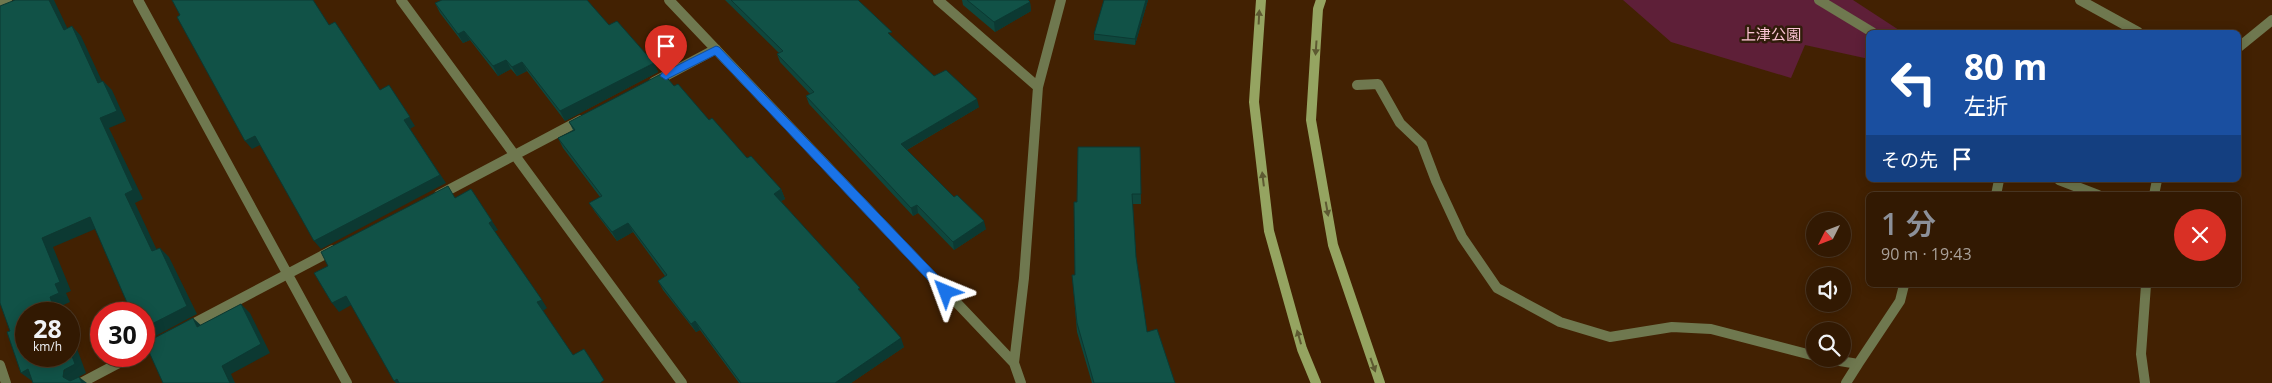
<!DOCTYPE html>
<html lang="ja">
<head>
<meta charset="utf-8">
<style>
  :root { --surface:#321902; --page:#3a220c; --text:#f1f3f6; --muted:#a8a099; --line:#4d3824; --accent:#8c9099 }
  body { margin:0; font-family:"Open Sans","Noto Sans JP",sans-serif; background:var(--page); color:var(--text); height:100vh; display:flex; flex-direction:column; font-size:19px; white-space:nowrap }
  * { box-sizing:border-box; margin:0 }
  p { font-size:16px; color:var(--muted) }
  .icon { flex:none; width:28px; height:28px; fill:none; stroke:currentColor; stroke-width:2; stroke-linecap:round; stroke-linejoin:round }
  .map { position:relative; flex:1; overflow:hidden }
  .drawer { position:absolute; left:1866px; top:192px; width:375px; height:95px; display:flex; flex-direction:column; background:var(--surface); border-radius:8px; box-shadow:0 2px 12px #0003,0 0 0 1px var(--line) }
  .drawer>* { flex:none }
  .guide { position:absolute; left:1866px; top:30px; width:375px; height:152px; border-radius:8px; box-shadow:0 2px 12px #0003,0 0 0 1px var(--line); background:#1a4fa0; color:#fff; overflow:hidden }
  .needle { width:32px; rotate:228deg }
  .controls { position:absolute; left:1806px; top:212px; display:grid; gap:10px }
  .controls a { display:grid; place-items:center; width:45px; height:45px; border-radius:50%; background:var(--surface); box-shadow:0 2px 12px #0003,0 0 0 1px var(--line); font-size:25px }
  .speed { position:absolute; left:15px; top:302px; display:flex; gap:10px; font-size:25px; font-weight:700; text-align:center }
  .speed>* { display:grid; place-content:center; width:65px; height:65px; border-radius:50%; background:var(--surface); box-shadow:0 2px 12px #0003,0 0 0 1px var(--line); line-height:1 }
  .speed small { font-size:12px; font-weight:400 }
  .speed .limit { border:8px solid #d22; background:#fff; color:#111 }
  .pin { position:absolute; display:grid; place-items:center; width:42px; height:42px; color:#fff; margin:-51px -21px; border-radius:50% 50% 50% 0; rotate:-45deg; box-shadow:0 0 5px #0007 }
  .pin .icon { rotate:45deg }
  .me { position:absolute; width:55px; margin:-28px; rotate:316deg; stroke-linejoin:round; filter:drop-shadow(0 0 4px #0008) }
  .turn { display:flex; align-items:center; gap:18px; height:105px; padding:0 15px; font-size:22px }
  .turn .icon { width:65px; height:65px; stroke-width:2.5 }
  .turn b { display:block; font-size:35px; line-height:42px }
  .then { display:flex; align-items:center; height:48px; padding:0 15px; background:#0003; gap:10px; font-size:19px }
  .round { display:grid; place-items:center; flex:none; width:52px; height:52px; border-radius:26px; background:var(--page) }
  .head { display:flex; align-items:center; justify-content:space-between; height:85px; padding:0 15px }
  h1 { font-size:30px; font-weight:600; line-height:38px; color:var(--accent) }
  .map>svg:first-child { display:block }
  .green { fill:#5e1f38 }
  .lines { fill:none; stroke-linecap:round; stroke-linejoin:round }
  .lane { stroke:#6f784f; stroke-width:10 }
  .street { stroke:#6f784f; stroke-width:10 }
  .secondary { stroke:#95a461; stroke-width:10 }
  .wall { fill:#0f473d }
  .shaded-wall { fill:#0c3932 }
  .building { fill:#115247; stroke:#0c3932 }
  .oneway { fill:#5d5931 }
  .route { fill:#1a73e8; stroke:#114b97 }
  .labels { text-anchor:middle; stroke-width:5; stroke-linejoin:round; paint-order:stroke }
  .park-label { font-size:15px; fill:#fbc4d4; stroke:#301c0a }
</style>
</head>
<body>
<div class="map">
<svg width="2272" height="383" viewBox="0 0 2272 383">
  <rect width="100%" height="100%" fill="#422102"/>
  <!-- green -->
  <path class="green" d="M1623 0H1853L1902 32H1869V59L1805 45 1791 78 1671 42Z"/>
  <g class="lines">
    <!-- lane -->
    <path class="lane" d="M1819 0 1872 32
      M1357 85 1378 84 1400 123 1422 144 1436 181 1462 237 1497 288 1560 322 1610 337 1672 327 1711 329 1815 356
      M2059 180 2098 195
      M1996 195 1999 180
      M1828 359 1858 364 1846 383
      M1858 364 1900 301 1904 285"/>
    <!-- street -->
    <path class="street" d="M138 0 347 383
      M401 0 682 383
      M669 0 1014 363 1021 383
      M938 0 1038 87
      M2080 0 2138 32
      M0 3 7 0
      M2239 47 2272 20
      M654 82 716 49
      M439 195 581 120
      M2154 195 2157 180
      M187 327 333 250
      M1014 363 1024 278 1038 87 1061 0
      M0 365 6 383
      M81 383 132 356
      M2145 383 2141 354 2146 285"/>
    <!-- secondary -->
    <path class="secondary" d="M1261 0 1254 102 1269 231 1302 349 1316 383
      M1321 0 1318 9 1311 120 1333 245 1380 383"/>
  </g>
  <!-- wall -->
  <path class="wall" d="M725 0H858L893 38 934 76 979 107 907 150 986 229 954 250 918 213 913 216 809 104 806 96 810 94 780 62 777 54 779 53Z
    M962 0H1028L1030 2 1031 11 995 32 963 5Z
    M1104 0H1148L1135 45 1094 40V34Z
    M435 3 609 25 654 63 658 72 565 121 527 71 517 76 511 69 498 76 470 40 463 43 440 13Z
    M674 86 747 158 781 189 785 199 781 201 862 293 904 347 851 383H739L700 330 696 332 663 290 658 281 665 276 633 232 617 241 595 212 589 203 600 197 563 148 558 138 573 130 569 122Z
    M1140 147 1141 204H1132L1136 257 1147 332 1175 383H1092L1077 332 1073 285 1075 275 1077 202Z"/>
  <!-- shaded-wall -->
  <path class="shaded-wall" d="M49 0H54L73 40 64 30Z
    M1146 0H1148L1135 45V39Z
    M1030 2 1031 11 995 32 994 22Z
    M72 26 81 36 107 92 98 83Z
    M464 31 470 40 463 43 458 34Z
    M506 60 511 69 498 76 493 66Z
    M522 62 527 71 517 76 512 67Z
    M654 63 658 72 565 121 560 111Z
    M103 81 112 90 126 121 109 128 143 199 135 203 162 261 152 251 125 194 100 118Z
    M389 85 415 126 410 129 446 183 321 249 314 241 404 120Z
    M977 99 979 107 903 152 901 144Z
    M255 136 262 144 252 149 245 141Z
    M781 189 785 199 777 203 774 194Z
    M917 205 918 213 913 216 911 208Z
    M90 217 100 227 53 247 71 291 66 293 70 302 61 306 64 314H56L50 297 55 284 42 238Z
    M492 221 498 230 494 232 489 223Z
    M984 221 986 229 954 250 953 242Z
    M628 223 633 232 617 241 612 232Z
    M160 248 169 257 197 314 150 339 144 334V328Z
    M346 296 353 304 339 312 332 303Z
    M542 300 547 308 543 311 537 302Z
    M241 304 250 313 270 353 231 374 235 383H230L222 366Z
    M193 318 203 327H197Z
    M695 321 700 330 696 332 691 324Z
    M69 327 86 373 75 379 71 383 63 377 69 348Z
    M901 338 904 347 851 383H835Z
    M28 369 32 381 21 373Z
    M79 377 87 383H82Z
    M397 379 400 383H396L394 381Z"/>
  <!-- building -->
  <path class="building" d="M15 0H49L64 30 72 26 98 83 103 81 117 111 100 118 133 190 125 194 152 251 160 248 187 306 144 328V314H132L90 217 42 238 60 282 55 284 59 293 50 297 56 314H26V356H69V348L75 364 64 370 63 377 70 381 79 377 82 383H33L28 369 21 373 7 332 10 331 0 303V6Z
    M172 0H313L329 25 335 22 380 90 389 85 410 117 404 120 440 175 314 241 255 136 245 141 177 17 180 15Z
    M442 0H587L609 25 617 21 654 63 560 111 522 62 512 67 506 60 493 66 464 31 458 34 435 3Z
    M731 0H858L892 32 888 33 934 76 946 70 977 99 901 144 954 197 957 195 984 221 953 242 917 205 911 208 806 96 814 92 777 54 783 51Z
    M967 0H1028L1030 2 994 22Z
    M1104 0H1146L1135 39 1094 34Z
    M663 73 674 86 678 84 709 120 712 118 747 158 751 156 781 189 774 194 860 288 858 289 901 338 835 383H741L695 321 691 324 658 281 667 275 628 223 612 232 589 203 602 196 558 138 575 130 569 122Z
    M1078 147H1140L1141 194H1132L1136 257 1147 332 1157 329 1175 383H1094L1077 323 1072 275H1075L1074 202H1077Z
    M448 186 455 198 471 189 492 221 489 223 542 300 537 302 573 355 584 349 604 380 600 383H399L397 379 394 381 346 296 332 303 314 273 328 266 321 252Z
    M241 304 261 344 222 366 230 383H163L145 343 193 318 197 327Z"/>
  <!-- one-way arrows -->
  <defs><path id="oneway-solid" d="M-6-.8H1V-3.2L6.5 0L1 3.2V.8H-6Z" transform="scale(1.25)"/></defs>
  <g class="oneway">
    <use href="#oneway-solid" transform="translate(1259 17) rotate(-87)"/>
    <use href="#oneway-solid" transform="translate(1316 48) rotate(94)"/>
    <use href="#oneway-solid" transform="translate(1263 179) rotate(-97)"/>
    <use href="#oneway-solid" transform="translate(1327 209) rotate(80)"/>
    <use href="#oneway-solid" transform="translate(1299 337) rotate(-106)"/>
    <use href="#oneway-solid" transform="translate(1373 365) rotate(70)"/>
  </g>
  <!-- route -->
  <path class="route" d="M716 46 719 47 950 288 952 292 950 295H942L715 55 669 78 666 80 660 76 662 73Z"/>
  <g class="labels">
    <!-- park labels -->
    <g class="park-label">
      <text x="1771" y="40">上津公園</text>
    </g>
  </g>
</svg>
<div class="controls">
<a><svg class="needle" viewBox="-14 -14 28 28"><path d="M0-13l5 13h-10z" fill="#e53935"/><path d="M0 13l5-13h-10z" fill="#a8a099"/></svg></a>
<a><svg class="icon" aria-label="sound" viewBox="0 0 24 24"><path d="M4 9h4l5-4v14l-5-4H4zM17 9q2 3 0 6"/></svg></a>
<a><svg class="icon" aria-label="search" viewBox="0 0 24 24"><circle cx="10" cy="10" r="6"/><path d="M15 15l6 6"/></svg></a>
</div>
<div class="speed"><div>28<small>km/h</small></div><div class="limit">30</div></div>
<div class="pin" style="left:666px;top:76px;background:#d93025"><svg class="icon" aria-label="arrive" viewBox="0 0 24 24"><path d="M6 21V4h12l-3 4 3 4H6"/></svg></div>
<svg class="me" style="left:946px;top:292px" viewBox="-20 -20 40 40"><path d="M0-17L14 15 0 8-14 15z" fill="#1a73e8" stroke="#fff" stroke-width="4"/></svg>
<div class="guide">
<div class="turn"><svg class="icon" aria-label="left" viewBox="0 0 24 24"><path d="M17 20v-9H6M10 6l-5 5 5 5"/></svg><div><b>80 m</b>左折</div></div>
<div class="then">その先<svg class="icon" aria-label="arrive" viewBox="0 0 24 24"><path d="M6 21V4h12l-3 4 3 4H6"/></svg></div>
</div>
<section class="drawer">
<div class="head"><div><h1>1 分</h1><p>90 m · 19:43</p></div><a class="round" style="background:#d93025;color:#fff"><svg class="icon" aria-label="close" viewBox="0 0 24 24"><path d="M6 6l12 12M18 6L6 18"/></svg></a></div>
</section>
</div>
</body>
</html>
